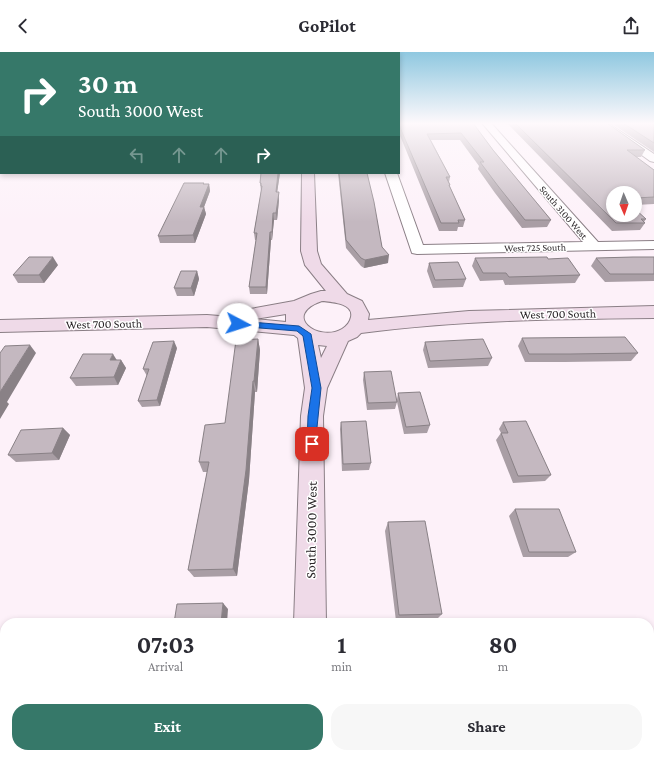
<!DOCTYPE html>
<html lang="en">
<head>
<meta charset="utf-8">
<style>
  :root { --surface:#fff; --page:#f7f7f7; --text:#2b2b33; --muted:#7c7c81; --accent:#367869 }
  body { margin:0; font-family:"Crimson Pro",serif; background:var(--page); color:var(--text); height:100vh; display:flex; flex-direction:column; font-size:15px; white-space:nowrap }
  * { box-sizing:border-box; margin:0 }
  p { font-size:13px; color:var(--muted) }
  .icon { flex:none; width:22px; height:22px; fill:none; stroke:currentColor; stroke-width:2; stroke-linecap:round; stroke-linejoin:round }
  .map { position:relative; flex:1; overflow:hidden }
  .side { position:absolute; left:0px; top:566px; width:654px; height:140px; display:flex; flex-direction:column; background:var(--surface); border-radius:16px 16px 0 0; box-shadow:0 2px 6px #0003 }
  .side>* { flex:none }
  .hud { position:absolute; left:0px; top:0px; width:400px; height:122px; box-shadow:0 2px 6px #0003; background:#367869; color:#fff; overflow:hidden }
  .needle { width:26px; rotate:178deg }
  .fabs { position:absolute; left:606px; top:134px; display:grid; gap:8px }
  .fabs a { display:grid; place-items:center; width:36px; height:36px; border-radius:50%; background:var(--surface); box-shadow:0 2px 6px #0003; font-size:20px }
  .pin { position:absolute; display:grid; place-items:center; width:34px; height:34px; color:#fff; margin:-17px; border-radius:8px; box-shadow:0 2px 6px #0006 }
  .me { position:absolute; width:44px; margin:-22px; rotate:95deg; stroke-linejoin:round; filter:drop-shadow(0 0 3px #0008) }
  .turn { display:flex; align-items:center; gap:14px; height:84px; padding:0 12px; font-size:18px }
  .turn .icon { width:52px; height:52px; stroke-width:2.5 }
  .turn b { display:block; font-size:28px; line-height:34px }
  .lanes { display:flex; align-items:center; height:38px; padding:0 12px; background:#0003; justify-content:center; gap:20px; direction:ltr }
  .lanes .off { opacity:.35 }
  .eta { display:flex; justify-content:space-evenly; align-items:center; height:68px; text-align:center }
  .eta b { font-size:24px; font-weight:700; line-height:28px }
  .cta { display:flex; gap:8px; margin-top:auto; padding:8px 12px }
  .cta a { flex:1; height:46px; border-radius:16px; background:var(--accent); color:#fff; font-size:16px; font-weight:700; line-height:46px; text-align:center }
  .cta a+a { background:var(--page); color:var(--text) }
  header { display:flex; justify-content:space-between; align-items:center; height:52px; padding:0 12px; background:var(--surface); font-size:18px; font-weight:700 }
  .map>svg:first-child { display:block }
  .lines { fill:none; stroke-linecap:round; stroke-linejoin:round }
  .street-casing { stroke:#8a7e85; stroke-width:2 }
  .secondary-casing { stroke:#8a7e85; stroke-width:2 }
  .street { fill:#fff; fill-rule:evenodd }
  .secondary { fill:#efdae8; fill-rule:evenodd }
  .wall { fill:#a99ea5 }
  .shaded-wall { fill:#898186 }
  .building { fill:#c4b8c0; stroke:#898186 }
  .route { fill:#1a73e8; stroke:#114b97 }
  .labels { text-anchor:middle; stroke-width:3; stroke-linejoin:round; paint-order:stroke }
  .far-street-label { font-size:10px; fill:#2d282b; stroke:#fff }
  .street-label { font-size:12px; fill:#2d282b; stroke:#fff }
  .near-street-label { font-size:14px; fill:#2d282b; stroke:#fff }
</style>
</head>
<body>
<header><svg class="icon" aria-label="back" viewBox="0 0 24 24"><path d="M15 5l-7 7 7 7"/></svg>GoPilot<svg class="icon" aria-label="share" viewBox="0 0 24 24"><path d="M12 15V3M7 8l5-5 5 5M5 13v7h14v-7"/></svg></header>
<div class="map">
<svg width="654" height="706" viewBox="0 0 654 706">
  <rect width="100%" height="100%" fill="#fdf1f9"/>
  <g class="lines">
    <!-- street casing -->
    <g class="street-casing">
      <path id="street" d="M482 71H491L598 190 654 189V197L417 202 412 201 385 121H397L423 193 583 190Z
        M597 71H608L654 102V110L650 109Z"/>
    </g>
    <!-- secondary casing -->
    <g class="secondary-casing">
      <path id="secondary" d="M302 121H314L317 199 321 212 347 242 362 249 369 262 368 268 469 259 654 254V266C556 267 458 268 361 281L357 285 348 289 327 336 323 364 326 571H294L301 364 305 336 298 286 294 283 207 275 0 280V268L207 263 232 265 234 260 294 249 311 242 321 239H326L305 213 301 199ZM322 249C331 250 354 251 351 265 350 270 347 274 342 277 318 291 281 263 322 249ZM286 262V270L255 267ZM318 293 327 294 321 306Z
        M291 701H329V706H291Z"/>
    </g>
    <!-- street -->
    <use href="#street" class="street"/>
    <!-- secondary -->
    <use href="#secondary" class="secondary"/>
  </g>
  <!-- wall -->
  <path class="wall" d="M399 71H473L493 98 551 168 547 175 522 176 495 141 478 117 479 114 460 88H431L450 125 449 130 450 133V135L465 168 463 175H458L457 179H439L399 81Z
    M507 71H607L645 98 641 105H636L654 118V152L635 153V141H613L646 167 644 170 645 171 640 178 612 179Z
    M611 71H654V100Z
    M261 121H280L277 140 279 148 277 168H274L272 188H271L267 242H250L249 235 256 188H255L254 181 261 139 260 131Z
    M338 121H367L382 195 388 211 364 216 361 214 346 196Z
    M204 132H209L210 139 204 155 206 162 195 191H160L158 184Z
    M654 205V229L605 230 591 214 596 206Z
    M475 206 548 207 580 223 575 231 505 233 503 228 480 229 472 214Z
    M429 211 466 227 463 235 433 236 427 219Z
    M58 213 44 231H18L13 223Z
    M197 219 199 227 194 244H177L174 236Z
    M522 286 638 301 631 309 565 310H525L518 294Z
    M258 287 260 298 257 340H255L249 428 237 524 194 525 188 518 207 420H203L199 410 225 371Z
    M425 290 492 306 488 314 428 316 423 298Z
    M177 296 160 354 142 355 138 349 147 324 143 317Z
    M117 308H121L126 316 118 333 76 334 70 326Z
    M364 320 397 348 398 341 430 373 427 381 404 382 397 350 395 357 367 358 363 328Z
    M341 370 371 411 369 418 342 419 340 377Z
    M503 370 551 423 545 429 513 431 496 388 501 381 499 377Z
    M63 376 70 383 59 408 16 410 8 403Z
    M515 457 576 500 568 505H523L509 464Z
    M388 470 442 562 436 568 396 569 385 479Z
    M410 701H461L462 706H411Z"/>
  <!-- shaded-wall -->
  <path class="shaded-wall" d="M278 121H280L276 148V140Z
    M209 132 210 139 204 155 206 162 195 191 193 183 200 155Z
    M279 140V148L277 168 276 161Z
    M273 161 274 168 272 188V180Z
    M270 180 271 188 267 242 266 235Z
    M389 203 388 211 364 216 365 208Z
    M53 205 58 213 44 231 39 223Z
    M197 219 199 227 194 244 191 236Z
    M258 287 260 298 257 340 254 329Z
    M174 289 177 296 160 354 157 348Z
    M30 293 36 301 7 350 9 352 0 367V340Z
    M113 302 118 310 110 308Z
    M121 308 126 316 118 333 114 325Z
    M253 329 255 340 249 428 237 524 233 517Z
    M63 376 70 383 59 408 52 401Z
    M223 551 228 557 227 571H221Z"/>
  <!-- building -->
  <path class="building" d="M399 71H473L493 98 551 168H525L498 134 480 110H484L461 81 427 82 450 125H446L450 133H449L465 168H458L459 171H441L399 73Z
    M515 71H607L645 98H627L654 118V145L635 146V141H613V163H635V157L646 167H641L645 171H616Z
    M623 71H654V91Z
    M261 121H278L276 140H279L276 161H273L272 180H270L266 235H249L257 181H254L262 134H261V131H260Z
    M339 121H367L374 150 382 195 389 203 365 208 361 206 346 188Z
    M184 131H204L203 132H209L200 155H204L193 183 158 184Z
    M29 205H53L39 223H13Z
    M547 205 548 207 568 206 580 223 509 225 506 221H483L475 206Z
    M633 205H654V222H610L596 206Z
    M458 210 466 227 435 228 429 211Z
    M181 219H197L191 236H174Z
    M625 285 638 301 570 302H529L522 286Z
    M258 287 254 329H253L246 418 233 517 188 518 209 410H199L205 373 225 371 236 288Z
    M483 287 492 306 430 309 425 290Z
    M174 289 157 348 138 349 149 317H143L153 290Z
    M30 293 0 340V301L5 294Z
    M83 302H113L110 308H121L114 325 70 326Z
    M391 319 397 350 368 351 364 320Z
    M420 340 430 373 406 375 398 341Z
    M366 369 371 411 343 412 341 370Z
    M526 369 551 423 518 424 501 381H508L503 370Z
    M63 376 52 401 8 403 21 378Z
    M515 457H559L576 500H529Z
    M425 469 442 562 399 563 388 470Z
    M223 551 221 571H174L177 552Z
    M413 701H461L462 706H414Z"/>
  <!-- sky -->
  <linearGradient id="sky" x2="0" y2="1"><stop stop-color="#8fc8e0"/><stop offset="0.42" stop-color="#fef9fc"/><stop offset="1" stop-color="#fef9fc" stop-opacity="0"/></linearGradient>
  <rect width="654" height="170" fill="url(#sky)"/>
  <!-- route -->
  <path class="route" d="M238 269 299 274 311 282 321 336 315 395 312 397 308 395 307 392 308 364 312 336 303 284 297 279 235 274 234 272Z"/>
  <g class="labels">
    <!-- far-street labels -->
    <g class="far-street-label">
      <text transform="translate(564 160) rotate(49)" y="4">South 3100 West</text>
      <text transform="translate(535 195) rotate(-1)" y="4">West 725 South</text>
    </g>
    <!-- street labels -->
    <g class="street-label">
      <text transform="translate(558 262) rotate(-1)" y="4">West 700 South</text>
      <text transform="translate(104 272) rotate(-1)" y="4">West 700 South</text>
    </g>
    <!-- near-street labels -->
    <g class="near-street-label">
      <text transform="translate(311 478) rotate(-89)" y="5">South 3000 West</text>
    </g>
  </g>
</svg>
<div class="fabs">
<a><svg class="needle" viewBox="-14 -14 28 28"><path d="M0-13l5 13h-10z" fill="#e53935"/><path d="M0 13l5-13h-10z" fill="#7c7c81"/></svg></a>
</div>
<div class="pin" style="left:312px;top:392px;background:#d93025"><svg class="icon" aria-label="arrive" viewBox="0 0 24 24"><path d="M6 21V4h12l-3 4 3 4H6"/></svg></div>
<svg class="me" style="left:238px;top:272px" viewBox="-20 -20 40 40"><circle r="19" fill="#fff"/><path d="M0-13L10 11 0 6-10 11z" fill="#1a73e8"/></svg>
<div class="hud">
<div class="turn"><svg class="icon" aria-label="right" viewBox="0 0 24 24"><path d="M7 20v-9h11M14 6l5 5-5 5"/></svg><div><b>30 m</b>South 3000 West</div></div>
<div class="lanes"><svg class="icon off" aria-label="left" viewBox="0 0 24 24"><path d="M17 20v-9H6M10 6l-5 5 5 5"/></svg><svg class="icon off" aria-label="ahead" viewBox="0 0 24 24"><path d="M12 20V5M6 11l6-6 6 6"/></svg><svg class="icon off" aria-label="ahead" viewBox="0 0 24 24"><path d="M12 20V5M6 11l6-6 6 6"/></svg><svg class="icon" aria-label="right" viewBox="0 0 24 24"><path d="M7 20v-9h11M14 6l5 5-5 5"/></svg></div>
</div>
<section class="side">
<div class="eta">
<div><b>07:03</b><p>Arrival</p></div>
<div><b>1</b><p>min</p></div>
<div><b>80</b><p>m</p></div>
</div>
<div class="cta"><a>Exit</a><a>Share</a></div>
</section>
</div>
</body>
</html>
